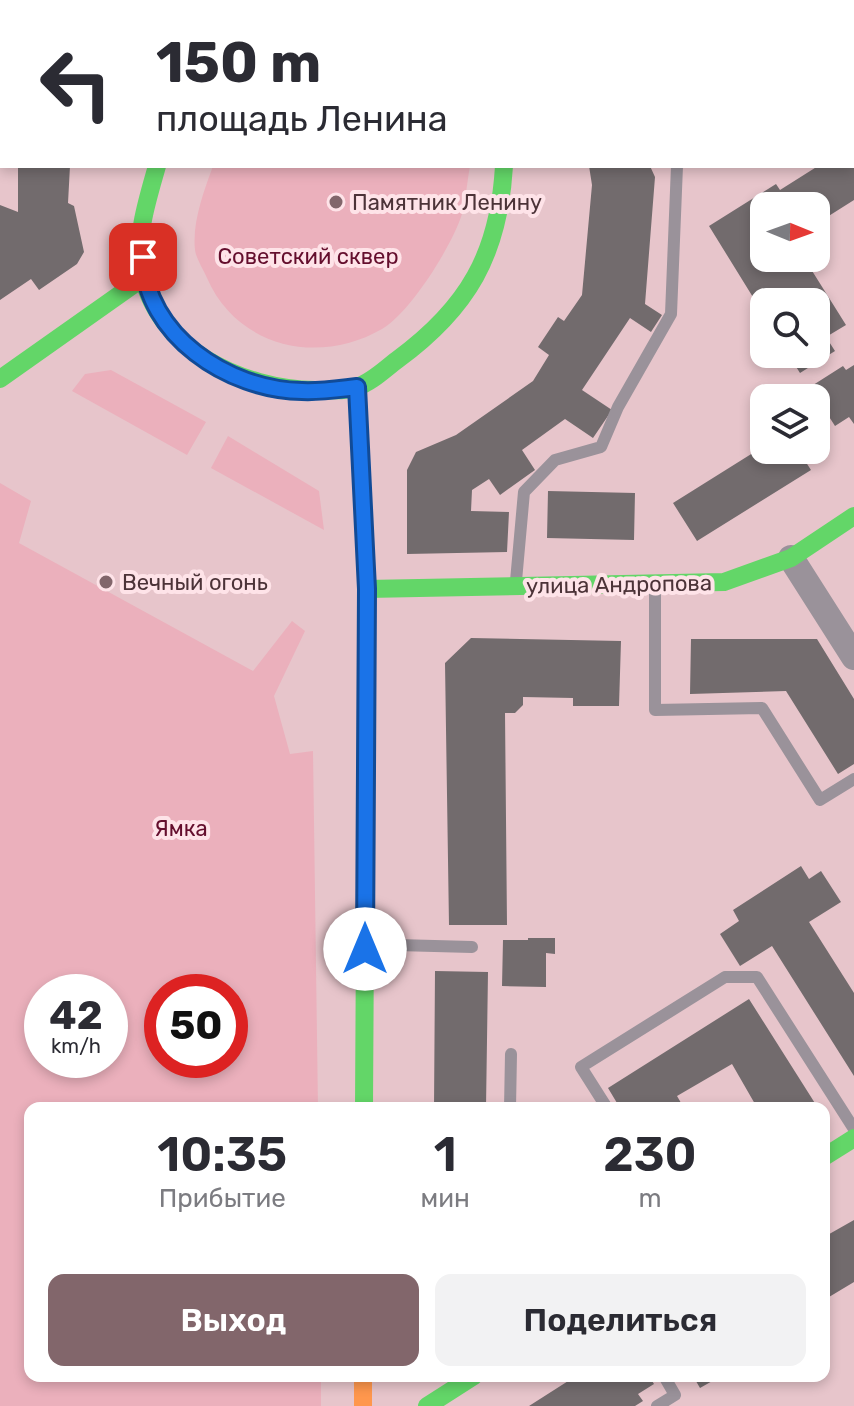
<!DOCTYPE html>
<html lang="ru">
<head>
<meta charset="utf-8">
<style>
  :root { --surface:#fff; --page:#f2f2f3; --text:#2b2b33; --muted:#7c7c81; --accent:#82666b }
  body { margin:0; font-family:Rubik,sans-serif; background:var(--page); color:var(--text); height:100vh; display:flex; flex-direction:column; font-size:30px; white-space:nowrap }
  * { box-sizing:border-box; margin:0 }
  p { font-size:26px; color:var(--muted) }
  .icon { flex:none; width:44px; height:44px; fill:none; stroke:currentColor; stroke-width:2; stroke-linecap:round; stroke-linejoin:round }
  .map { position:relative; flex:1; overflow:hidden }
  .side { position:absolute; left:24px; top:1102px; width:806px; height:280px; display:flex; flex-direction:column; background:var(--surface); border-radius:16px; box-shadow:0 4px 12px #0003 }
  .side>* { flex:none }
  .top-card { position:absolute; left:0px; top:0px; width:854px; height:168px; box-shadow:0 4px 12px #0003; background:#fff; color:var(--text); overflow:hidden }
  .needle { width:52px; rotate:91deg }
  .buttons { position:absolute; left:750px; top:192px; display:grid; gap:16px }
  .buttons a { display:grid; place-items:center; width:80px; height:80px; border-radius:16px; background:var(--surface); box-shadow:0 4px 12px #0003; font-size:40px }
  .speed { position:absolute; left:24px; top:974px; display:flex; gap:16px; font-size:40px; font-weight:700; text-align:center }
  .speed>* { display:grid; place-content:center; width:104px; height:104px; border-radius:50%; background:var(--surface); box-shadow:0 4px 12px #0003; line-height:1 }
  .speed small { font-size:20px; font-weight:400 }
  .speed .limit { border:12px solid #d22; background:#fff; color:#111 }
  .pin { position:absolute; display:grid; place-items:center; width:68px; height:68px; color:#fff; margin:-34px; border-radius:16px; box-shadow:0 4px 12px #0006 }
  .me { position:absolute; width:88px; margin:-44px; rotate:0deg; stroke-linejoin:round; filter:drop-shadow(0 0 6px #0008) }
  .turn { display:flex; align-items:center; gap:28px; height:168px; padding:0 24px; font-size:36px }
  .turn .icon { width:104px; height:104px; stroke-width:2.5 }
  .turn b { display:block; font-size:56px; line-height:68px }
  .eta { display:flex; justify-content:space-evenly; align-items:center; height:136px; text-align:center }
  .eta b { font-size:48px; font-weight:600; line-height:56px }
  .button { display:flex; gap:16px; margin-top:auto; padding:16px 24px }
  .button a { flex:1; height:92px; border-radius:16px; background:var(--accent); color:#fff; font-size:32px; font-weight:600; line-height:92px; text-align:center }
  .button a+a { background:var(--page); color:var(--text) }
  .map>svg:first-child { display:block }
  .green { fill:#ebb0bc; fill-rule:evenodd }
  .building { fill:#726b6d }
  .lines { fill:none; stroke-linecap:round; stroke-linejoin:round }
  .lane { stroke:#9a929a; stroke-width:12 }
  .street { stroke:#9a929a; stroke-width:26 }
  .fast { stroke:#63d668; stroke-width:18 }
  .slow { stroke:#ff974d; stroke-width:18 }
  .route-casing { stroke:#114b97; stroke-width:20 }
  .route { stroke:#1a73e8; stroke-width:14 }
  .poi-dot { fill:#82666b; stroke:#fee3e8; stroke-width:3 }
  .labels { text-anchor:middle; stroke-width:8; stroke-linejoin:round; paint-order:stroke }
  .poi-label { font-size:22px; fill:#4c3338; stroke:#fee3e8; text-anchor:start }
  .park-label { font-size:22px; fill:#640e2d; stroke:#fee3e8 }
  .street-label { font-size:22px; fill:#4c3338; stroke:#fee3e8 }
</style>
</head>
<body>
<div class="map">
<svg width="854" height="1406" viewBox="0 0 854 1406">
  <rect width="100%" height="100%" fill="#e7c5cb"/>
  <!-- green -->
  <path class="green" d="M213 166H470C467 182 466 199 462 214 452 246 410 313 382 329 318 366 237 347 207 278 203 269 196 258 195 250 192 222 204 191 213 166Z
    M111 370 206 422 187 455 72 391 85 374Z
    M228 436 319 491 324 530 211 468Z
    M0 483 31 501 19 543 253 671 292 621 305 631 274 696 290 754 313 751 318 1108H30V1376H321V1406H0ZM42 992H110V1060H42ZM162 992H230V1060H162Z"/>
  <!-- building -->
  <path class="building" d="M18 166H70L68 203 74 206 84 252 77 264 39 290 31 279 0 300V205L18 212Z
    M589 166H650L655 177 645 304 662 315 651 332 630 318 582 390 612 410 593 438 565 419 522 450 535 470 500 495 489 479 472 490 471 511 509 512 507 552 407 554V470L416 452 456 435 533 381 549 355 538 347 558 317 564 321 582 295 592 185Z
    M818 166H854V200L816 224V206H764V258H804L846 325 826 337 835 351 800 373 788 354H816V302H764V315L709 226 776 184 780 190Z
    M854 365V424L849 417 835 426 810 387 843 366 846 370Z
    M764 446V450H798L811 470 697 541 673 503Z
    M548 491 635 493 634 540 547 538Z
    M471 638 621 641 619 706H573V698L523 697V705L515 713H505L507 925H449L445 663Z
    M691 639H817L854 699V764L838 774 786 691 690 694Z
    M801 866 809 879 821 871 841 902 809 922 854 993V1076L772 946 740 966 720 934 739 921 733 910Z
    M528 938H555V954L546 953V987L502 986 503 940H528Z
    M435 971 488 972 486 1108H434Z
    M749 999 818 1108H749L755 1104 732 1064 677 1096 684 1108H620L608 1088Z
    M854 1220V1282L824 1300V1237Z
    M576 1376H649L654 1384 638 1394 643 1401 635 1406H529Z
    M693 1376H721L700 1388Z"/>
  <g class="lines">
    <!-- lane -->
    <path class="lane" d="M741 2 748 0
      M516 581 524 492 555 460 601 447 618 407 671 314 677 166
      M655 586V710L762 708 820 800 854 779
      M368 949 397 945 472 947
      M510 1108 511 1054
      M607 1108 581 1067 725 977H757L854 1129
      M657 1406 675 1395 664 1376"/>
    <!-- street -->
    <path class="street" d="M791 558 854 657"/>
    <!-- fast -->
    <path class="fast" d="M340 2 353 0
      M473 2 474 0
      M157 166C148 198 136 234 141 267 154 349 242 389 315 390 329 390 344 392 357 387 372 382 385 369 397 360 468 308 499 254 504 166
      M0 379 143 278
      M357 387 367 589 364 1108
      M367 589 724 582 791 558 854 516
      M824 1157 854 1138
      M427 1406 474 1376"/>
    <!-- slow -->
    <path class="slow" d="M379 0 389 2
      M363 1376V1406"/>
  </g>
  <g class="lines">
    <!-- route casing -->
    <g class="route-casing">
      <path id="route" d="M143 257C145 335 228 390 302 391 320 392 339 389 357 387L367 589 365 949"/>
    </g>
    <!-- route -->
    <use href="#route" class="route"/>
  </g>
  <!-- markers -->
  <g class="poi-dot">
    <circle cx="336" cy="202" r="8"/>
    <circle cx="106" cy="582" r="8"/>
  </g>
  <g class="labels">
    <!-- poi labels -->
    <g class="poi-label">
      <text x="352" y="210">Памятник Ленину</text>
      <text x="122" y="590">Вечный огонь</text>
    </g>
    <!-- park labels -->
    <g class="park-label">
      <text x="308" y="264">Советский сквер</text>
      <text x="181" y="836">Ямка</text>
    </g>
    <!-- street labels -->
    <g class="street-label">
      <text transform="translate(619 584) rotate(-1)" y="8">улица Андропова</text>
    </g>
  </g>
</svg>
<div class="buttons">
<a><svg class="needle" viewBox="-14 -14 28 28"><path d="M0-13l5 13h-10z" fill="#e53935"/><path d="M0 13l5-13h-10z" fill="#7c7c81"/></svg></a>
<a><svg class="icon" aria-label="search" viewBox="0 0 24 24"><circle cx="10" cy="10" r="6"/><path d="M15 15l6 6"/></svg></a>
<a><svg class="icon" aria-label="layers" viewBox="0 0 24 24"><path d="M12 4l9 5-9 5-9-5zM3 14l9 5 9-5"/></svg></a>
</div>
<div class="speed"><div>42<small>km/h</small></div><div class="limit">50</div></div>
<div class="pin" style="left:143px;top:257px;background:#d93025"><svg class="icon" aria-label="arrive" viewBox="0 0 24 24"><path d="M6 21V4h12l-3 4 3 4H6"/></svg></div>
<svg class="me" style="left:365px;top:949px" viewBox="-20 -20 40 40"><circle r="19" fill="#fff"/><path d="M0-13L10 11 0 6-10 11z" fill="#1a73e8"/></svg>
<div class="top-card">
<div class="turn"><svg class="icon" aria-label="left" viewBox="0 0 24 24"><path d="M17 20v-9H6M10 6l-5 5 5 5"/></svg><div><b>150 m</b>площадь Ленина</div></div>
</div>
<section class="side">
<div class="eta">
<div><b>10:35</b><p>Прибытие</p></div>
<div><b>1</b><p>мин</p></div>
<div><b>230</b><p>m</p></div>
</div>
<div class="button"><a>Выход</a><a>Поделиться</a></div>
</section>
</div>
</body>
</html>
